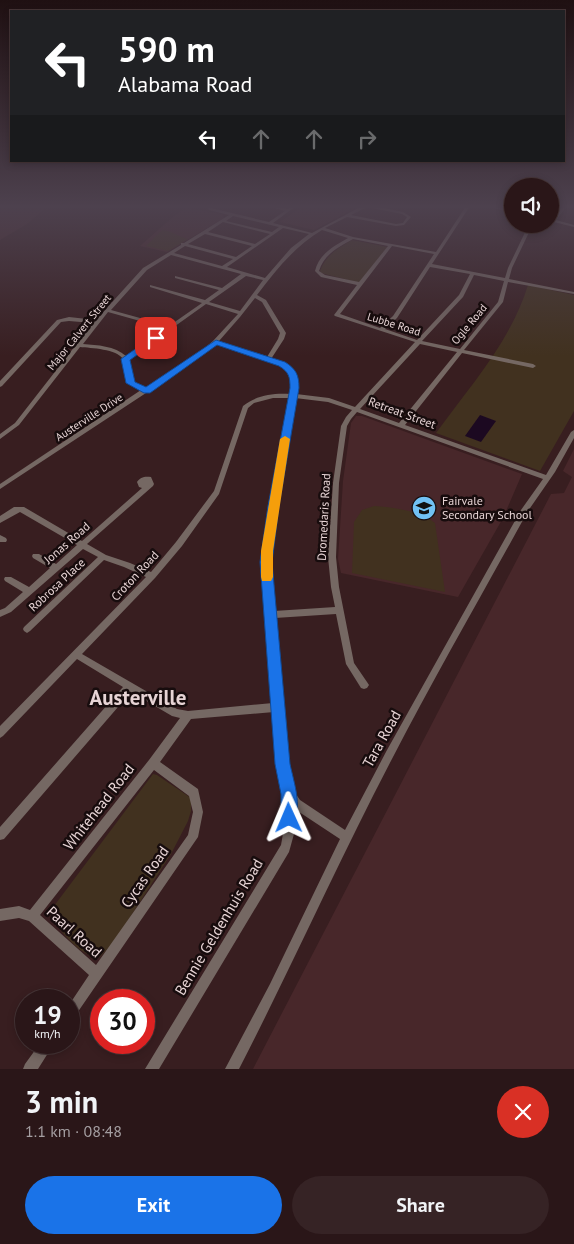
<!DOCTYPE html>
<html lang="en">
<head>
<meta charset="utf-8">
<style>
  :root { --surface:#2a1618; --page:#362325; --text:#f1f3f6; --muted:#a59fa2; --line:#463537; --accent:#1a73e8 }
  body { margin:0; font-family:"PT Sans",sans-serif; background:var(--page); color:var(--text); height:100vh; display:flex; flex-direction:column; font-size:19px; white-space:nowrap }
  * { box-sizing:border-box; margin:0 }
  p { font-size:16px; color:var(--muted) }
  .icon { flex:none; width:28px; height:28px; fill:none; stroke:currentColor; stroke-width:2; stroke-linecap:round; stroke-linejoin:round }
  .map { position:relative; height:1069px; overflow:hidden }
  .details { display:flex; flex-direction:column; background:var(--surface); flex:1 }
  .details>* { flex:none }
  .top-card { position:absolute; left:10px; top:10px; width:555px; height:152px; border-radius:0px; box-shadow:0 2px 8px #0003,0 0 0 1px var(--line); background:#202124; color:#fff; overflow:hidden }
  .buttons { position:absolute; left:504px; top:178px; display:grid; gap:10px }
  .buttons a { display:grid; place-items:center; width:55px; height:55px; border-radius:50%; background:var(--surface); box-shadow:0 2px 8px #0003,0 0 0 1px var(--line); font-size:25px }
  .speed { position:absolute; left:15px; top:989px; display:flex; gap:10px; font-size:25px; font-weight:700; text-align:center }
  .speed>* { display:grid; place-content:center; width:65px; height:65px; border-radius:50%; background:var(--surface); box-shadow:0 2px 8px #0003,0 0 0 1px var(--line); line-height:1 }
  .speed small { font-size:12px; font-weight:400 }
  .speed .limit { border:8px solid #d22; background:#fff; color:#111 }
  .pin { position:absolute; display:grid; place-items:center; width:42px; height:42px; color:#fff; margin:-21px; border-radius:10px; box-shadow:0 2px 8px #0006 }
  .me { position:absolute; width:55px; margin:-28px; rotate:359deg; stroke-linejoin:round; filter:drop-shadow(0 0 4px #0008) }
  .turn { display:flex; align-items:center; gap:18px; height:105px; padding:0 25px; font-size:22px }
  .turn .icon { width:65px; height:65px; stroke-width:2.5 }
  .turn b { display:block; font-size:35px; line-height:42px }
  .lanes { display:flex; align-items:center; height:48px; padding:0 25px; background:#0003; justify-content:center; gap:25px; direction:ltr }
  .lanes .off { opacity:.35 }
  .round { display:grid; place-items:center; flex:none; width:52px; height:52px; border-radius:26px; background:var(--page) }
  .overview { display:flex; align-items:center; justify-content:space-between; height:85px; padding:0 25px }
  h1 { font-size:30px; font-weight:700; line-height:38px }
  .cta { display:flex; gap:10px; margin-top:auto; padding:10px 25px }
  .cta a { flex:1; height:58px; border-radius:30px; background:var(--accent); color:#fff; font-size:20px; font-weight:700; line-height:58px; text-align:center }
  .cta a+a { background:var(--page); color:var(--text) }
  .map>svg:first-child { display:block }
  .built { fill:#48272a }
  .green { fill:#41311f }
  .water { fill:#1c0921 }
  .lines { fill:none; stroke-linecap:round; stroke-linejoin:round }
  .minor { fill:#756863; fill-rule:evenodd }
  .route { fill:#1a73e8; stroke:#114b97 }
  .slow { fill:#f59e0b }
  .labels { text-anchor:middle; stroke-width:5; stroke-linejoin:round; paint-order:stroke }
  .far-street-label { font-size:11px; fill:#e7d4d5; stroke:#170c0d }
  .street-label { font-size:12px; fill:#e7d4d5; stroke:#170c0d }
  .poi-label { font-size:12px; fill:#e7d4d5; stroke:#170c0d; text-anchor:start }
  .near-street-label { font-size:15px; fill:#e7d4d5; stroke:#170c0d }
  .near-district-label { font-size:21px; font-weight:bold; fill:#e7d4d5; stroke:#170c0d }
</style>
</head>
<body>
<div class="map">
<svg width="574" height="1069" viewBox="0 0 574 1069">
  <rect width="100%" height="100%" fill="#381e20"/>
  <!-- built -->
  <path class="built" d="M0 206H48L27 224 0 240Z
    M303 206H359L314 230 280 222Z
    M187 208 222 214 224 218 167 252 140 246 175 215Z
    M356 416H362L522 474 503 518 458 597 341 573 338 559 343 481 351 423Z
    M574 449V1069H253L551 494 564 493 572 477 563 471Z"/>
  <!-- green -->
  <path class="green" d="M162 230C172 231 179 237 188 239L168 251 146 246Z
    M352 240 388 247 360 283 321 273 320 271C326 255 338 248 352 240Z
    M528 285 574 295V411L540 471 436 433C470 386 511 341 528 285Z
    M374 506C393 507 420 511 435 523L445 592 352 573 354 522 362 510Z
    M153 774 157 775 191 798V811L188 821 171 854 114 942 100 957C83 960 57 928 50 915L51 910Z"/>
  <!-- water -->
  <path class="water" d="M480 415 496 421 481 442 465 436Z"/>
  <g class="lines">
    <!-- minor -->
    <path class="minor" d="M206 206H210L211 208 269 222 285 211 268 206H277L288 209 291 206H296L273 223 312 233 362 206H375L403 212 411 217 404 225 396 226 347 217 325 228 353 237 436 252 466 206H470L432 264 505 278 508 268 529 224H533L512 268 509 279 574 292V294L508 282 503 302 464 350 533 364 536 366 533 368 462 353 405 425 546 475 571 432 574 430V438L555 472 528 511C483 593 436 674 393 757 339 860 292 966 239 1069H225L270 984 340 839 293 808 294 834 289 852 159 1069H145L281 845 284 828V794L278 764 274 712 191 719 160 762 198 789 203 812 198 837 73 1019 69 1021V1005L89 975 29 921 19 918 0 921V909L19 906 30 910 149 760 180 718 172 716 131 692 4 839 0 840V827L123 687 77 659 3 736 0 738V726L146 577 124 567 104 560 30 631 27 633 24 631 23 629 24 627 98 557 83 549 11 612 0 617V610L5 608 23 592 5 581 4 579 5 577H11L29 587 50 568 33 558 32 556 33 554H39L56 564 77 545 20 512 0 523V516L14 507H24L82 541 142 488 139 487 137 482C140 477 145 476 151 477L154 484 153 486 87 544 106 555 130 563 151 572 176 542 214 491 243 406C257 395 273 393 290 394 293 380 293 373 280 365L216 344 204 354 150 390 149 392 146 393 0 489V484L141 390 128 383C126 376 127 365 123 359 117 349 91 348 80 347L19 425 0 439V434L15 423 93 323 69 321 61 322 2 386 0 387V381L57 320 69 317 96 320 143 268 181 245V243H184L229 215 209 210ZM367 207 402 214 407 217 403 223 396 224 351 215ZM233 216 279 227 272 232 226 221ZM223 222 270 234 255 244 208 232ZM283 228 309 234 291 248 265 278 227 267ZM322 230 348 238C334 246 319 254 315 271L321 277 357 285 334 315 335 316 415 342 355 407 329 398 296 394C300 371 292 365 271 359L284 339 286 333 266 300 257 295C276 270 295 246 322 230ZM205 234 252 246 236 257 188 244ZM353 239 388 246 359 282 325 275 319 271C324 254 339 247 353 239ZM185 246 233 259 222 266 174 253ZM392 246 434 254 393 316 380 328 340 314ZM171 255 241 274 222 288 175 276V278L219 290 205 300 150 285V287L202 303 169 326 111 310 147 270ZM430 267 470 274 459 295 417 340 385 329 397 318ZM474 275 504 281 498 302 460 349 422 341 463 297ZM246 276 263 280 240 311 209 302ZM255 298 262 302 280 333 278 339 267 357 219 341 240 317ZM206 304 238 314 213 341 200 352 145 388 134 382 129 359ZM108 312 165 328 126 356C115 346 97 345 83 344ZM420 344 457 352 399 423 360 409ZM273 398H289L269 506 262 563 273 703 188 711 177 709 82 654 155 578 182 546 219 494 248 408 254 403ZM295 398 328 402 352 410 346 417 341 426 333 483 328 557 331 587 335 607 274 611 270 563 277 506ZM357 412 543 479 521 510 387 750 345 830 300 800 293 790 288 764 275 618 336 614 346 664 361 688 364 689 367 688 369 685 367 682 354 663 339 587 336 557 339 483 347 426 351 419ZM154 770 189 796 193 812 188 835 96 965 40 915Z
      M487 206H495L512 211V213Z
      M563 206H567L556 220 574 225V227L550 221V219H552Z
      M0 535 6 538 7 540 6 542H0Z
      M41 1042H55L38 1069H23L25 1064Z"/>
  </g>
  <!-- sky -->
  <linearGradient id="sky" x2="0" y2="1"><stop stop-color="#1f1012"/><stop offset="0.58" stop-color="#4d414e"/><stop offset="1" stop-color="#4d414e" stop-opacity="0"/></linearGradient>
  <rect width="574" height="356" fill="url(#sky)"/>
  <!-- route -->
  <path class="route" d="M154 336 161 338 130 360 135 382 146 387 216 340 285 362C296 369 299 375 299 388L279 506 272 562 290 764C294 783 302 805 294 823L289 826 283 823 281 818V794L275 764 260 562 268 506 290 388C290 377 289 372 279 366L217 345 150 393H144L126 383 121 359Z"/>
  <!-- slow -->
  <path class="slow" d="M285 436 290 439 273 551V577L271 581H262L261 577V551L280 439Z"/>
  <!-- icons -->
  <defs>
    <g id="school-disc" transform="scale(1.25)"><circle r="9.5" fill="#71c1f4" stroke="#170c0d"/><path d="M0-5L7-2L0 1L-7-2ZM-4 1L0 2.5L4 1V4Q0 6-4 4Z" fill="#111"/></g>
  </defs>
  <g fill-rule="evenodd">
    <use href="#school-disc" x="424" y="508"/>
  </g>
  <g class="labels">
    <!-- far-street labels -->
    <g class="far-street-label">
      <text transform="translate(394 324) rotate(17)" y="4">Lubbe Road</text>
      <text transform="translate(469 324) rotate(-50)" y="4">Ogle Road</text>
      <text transform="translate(79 332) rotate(-51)" y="4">Major Calvert Street</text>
      <text transform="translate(89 417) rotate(-33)" y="4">Austerville Drive</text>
    </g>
    <!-- street labels -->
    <g class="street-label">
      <text transform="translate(402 413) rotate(20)" y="4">Retreat Street</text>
      <text transform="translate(324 517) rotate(-87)" y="4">Dromedaris Road</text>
      <text transform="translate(67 543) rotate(-41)" y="4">Jonas Road</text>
      <text transform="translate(135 576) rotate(-47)" y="4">Croton Road</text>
      <text transform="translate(57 585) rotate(-43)" y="4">Robrosa Place</text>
    </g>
    <!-- poi labels -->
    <g class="poi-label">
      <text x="442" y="505">Fairvale<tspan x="442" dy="14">Secondary School</tspan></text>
    </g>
    <!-- near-street labels -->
    <g class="near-street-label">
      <text transform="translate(382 739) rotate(-61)" y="5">Tara Road</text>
      <text transform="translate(99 807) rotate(-52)" y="5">Whitehead Road</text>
      <text transform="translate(145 877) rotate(-55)" y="5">Cycas Road</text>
      <text transform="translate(219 927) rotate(-59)" y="5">Bennie Geldenhuis Road</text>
      <text transform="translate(74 932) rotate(42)" y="5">Paarl Road</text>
    </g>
    <!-- near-district labels -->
    <g class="near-district-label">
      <text x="138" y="705">Austerville</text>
    </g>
  </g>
</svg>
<div class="buttons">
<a><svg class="icon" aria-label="sound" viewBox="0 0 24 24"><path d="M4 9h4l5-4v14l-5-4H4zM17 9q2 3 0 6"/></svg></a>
</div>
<div class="speed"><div>19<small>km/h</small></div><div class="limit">30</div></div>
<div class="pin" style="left:156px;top:338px;background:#d93025"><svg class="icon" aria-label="arrive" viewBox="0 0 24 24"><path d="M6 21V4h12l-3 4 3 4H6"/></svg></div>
<svg class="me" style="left:289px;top:818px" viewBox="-20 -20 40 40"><path d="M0-17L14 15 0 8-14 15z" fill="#1a73e8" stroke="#fff" stroke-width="4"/></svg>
<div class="top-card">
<div class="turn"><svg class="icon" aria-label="left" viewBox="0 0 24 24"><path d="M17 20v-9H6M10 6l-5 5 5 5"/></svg><div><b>590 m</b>Alabama Road</div></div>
<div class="lanes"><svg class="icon" aria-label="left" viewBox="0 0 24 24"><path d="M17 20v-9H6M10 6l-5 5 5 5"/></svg><svg class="icon off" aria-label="ahead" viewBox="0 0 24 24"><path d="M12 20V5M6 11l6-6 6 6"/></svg><svg class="icon off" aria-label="ahead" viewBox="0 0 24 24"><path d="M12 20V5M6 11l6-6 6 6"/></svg><svg class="icon off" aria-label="right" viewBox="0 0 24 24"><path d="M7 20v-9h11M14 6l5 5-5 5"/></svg></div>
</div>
</div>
<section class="details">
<div class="overview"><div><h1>3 min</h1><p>1.1 km · 08:48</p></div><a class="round" style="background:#d93025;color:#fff"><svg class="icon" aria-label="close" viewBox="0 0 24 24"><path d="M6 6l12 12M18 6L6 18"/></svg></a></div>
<div class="cta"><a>Exit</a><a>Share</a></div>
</section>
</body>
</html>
